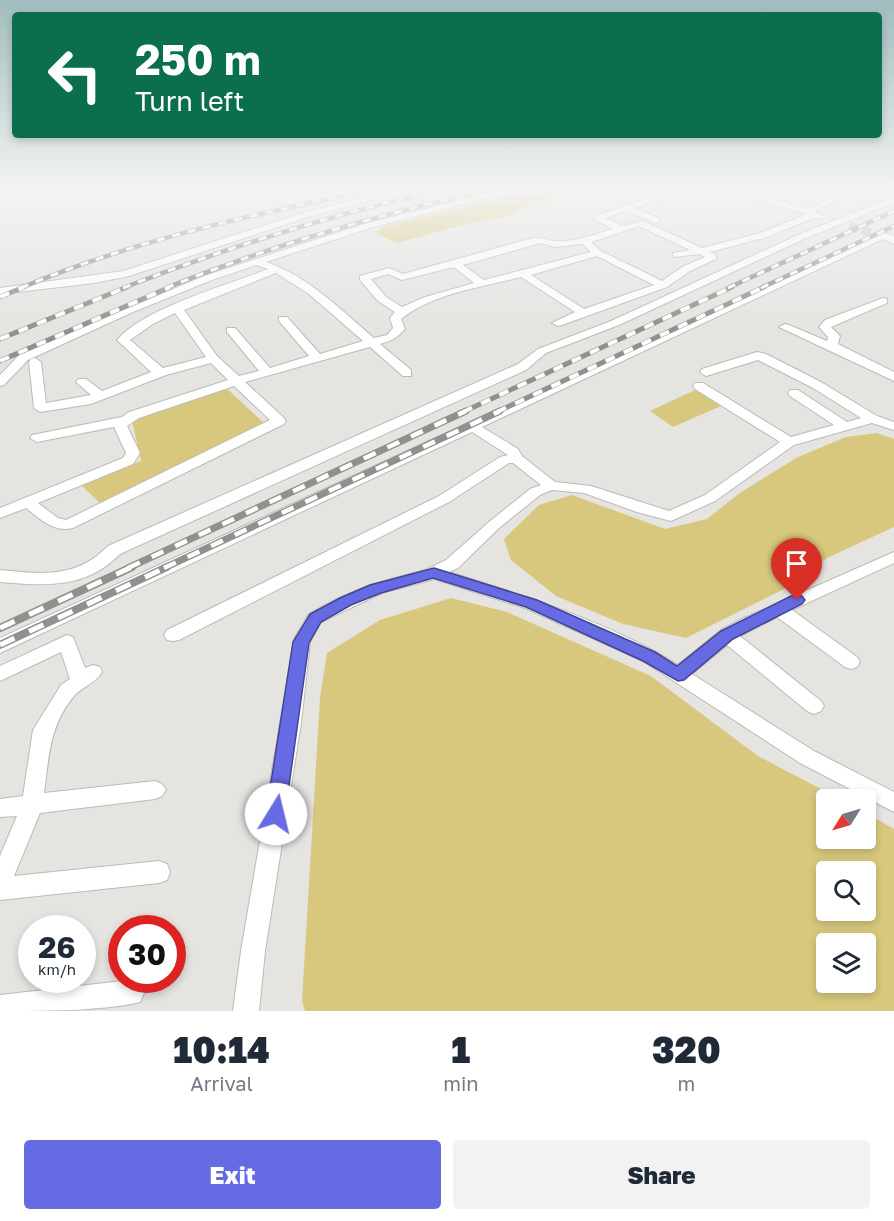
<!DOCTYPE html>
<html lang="en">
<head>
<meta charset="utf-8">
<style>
  :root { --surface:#fff; --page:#f2f2f3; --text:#1f2937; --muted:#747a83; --accent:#666ae3 }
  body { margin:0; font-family:"Golos Text",sans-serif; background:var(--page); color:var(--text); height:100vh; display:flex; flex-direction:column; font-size:22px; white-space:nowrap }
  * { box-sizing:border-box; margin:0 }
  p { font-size:20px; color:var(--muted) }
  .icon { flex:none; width:33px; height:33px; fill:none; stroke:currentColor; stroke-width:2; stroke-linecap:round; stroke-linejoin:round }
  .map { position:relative; height:1011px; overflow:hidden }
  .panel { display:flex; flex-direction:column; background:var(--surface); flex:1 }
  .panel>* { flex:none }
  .guide { position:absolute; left:12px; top:12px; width:870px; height:126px; border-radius:6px; box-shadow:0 3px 9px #0003; background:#0b6e4f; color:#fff; overflow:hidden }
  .needle { width:39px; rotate:233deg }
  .controls { position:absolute; left:816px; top:789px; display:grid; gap:12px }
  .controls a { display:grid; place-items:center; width:60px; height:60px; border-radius:6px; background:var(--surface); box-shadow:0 3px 9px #0003; font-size:30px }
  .speed { position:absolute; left:18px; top:915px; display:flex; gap:12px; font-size:30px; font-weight:700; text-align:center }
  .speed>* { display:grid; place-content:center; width:78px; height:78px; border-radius:50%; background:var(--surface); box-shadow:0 3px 9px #0003; line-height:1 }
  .speed small { font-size:15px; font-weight:400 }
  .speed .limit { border:9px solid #d22; background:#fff; color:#111 }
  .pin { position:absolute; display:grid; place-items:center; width:51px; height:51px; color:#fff; margin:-62px -26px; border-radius:50% 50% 50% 0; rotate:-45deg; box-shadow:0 0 6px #0007 }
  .pin .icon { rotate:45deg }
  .me { position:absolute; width:66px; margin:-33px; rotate:9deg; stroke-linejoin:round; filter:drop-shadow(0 0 4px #0008) }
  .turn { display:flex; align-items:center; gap:21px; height:126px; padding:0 24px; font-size:27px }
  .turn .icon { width:78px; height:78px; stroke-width:2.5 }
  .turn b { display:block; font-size:42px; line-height:51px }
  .eta { display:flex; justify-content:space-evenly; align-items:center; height:102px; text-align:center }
  .eta b { font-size:36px; font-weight:800; line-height:42px }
  .primary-button { display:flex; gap:12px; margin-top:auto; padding:12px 24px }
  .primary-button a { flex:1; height:69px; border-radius:6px; background:var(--accent); color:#fff; font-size:24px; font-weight:800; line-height:69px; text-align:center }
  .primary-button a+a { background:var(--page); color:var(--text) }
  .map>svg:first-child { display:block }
  .water { fill:#d8c87d; fill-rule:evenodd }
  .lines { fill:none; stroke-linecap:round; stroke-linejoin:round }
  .minor-tunnel { stroke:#c1c0bd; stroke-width:9; stroke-dasharray:9 4.5; stroke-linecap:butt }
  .minor-casing { stroke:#babab7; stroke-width:2 }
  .tertiary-casing { stroke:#babab7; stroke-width:2 }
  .minor { fill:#fff; fill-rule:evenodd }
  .tertiary { fill:#fff; fill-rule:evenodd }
  .rail-far3-casing { stroke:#91908e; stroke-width:4.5 }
  .rail-far2-casing { stroke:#91908e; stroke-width:5 }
  .rail-far1-casing { stroke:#91908e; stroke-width:7 }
  .rail-casing { stroke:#91908e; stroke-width:8 }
  .rail-far3 { stroke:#fff; stroke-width:3; stroke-dasharray:8; stroke-linecap:butt }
  .rail-far2 { stroke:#fff; stroke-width:4; stroke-dasharray:10; stroke-linecap:butt }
  .rail-far1 { stroke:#fff; stroke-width:4.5; stroke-dasharray:13; stroke-linecap:butt }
  .rail { stroke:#fff; stroke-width:5; stroke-dasharray:16; stroke-linecap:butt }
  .route { fill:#666ae3; stroke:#424594; stroke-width:1.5 }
</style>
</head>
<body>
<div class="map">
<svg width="894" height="1011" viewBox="0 0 894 1011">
  <rect width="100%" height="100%" fill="#e5e4e1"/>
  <!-- water -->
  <path class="water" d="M543 191 556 197 524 208 513 215 459 226 397 243 377 234 380 228 500 198Z
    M223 385 266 425 100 503 80 484 141 461 131 416Z
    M695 390 721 406 673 427 650 411Z
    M877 433 894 439V527L827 558 786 588 686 638 623 624 556 596 511 560 504 539 539 505 572 495 665 529 707 519 741 492 798 457 846 437Z
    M451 598 507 612 651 676 758 756 840 799 826 800V838H866V813L894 829V1011H305L302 1001 320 698 327 653 380 620ZM826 872H866V910H826ZM826 944H866V982H826Z"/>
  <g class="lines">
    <!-- minor-tunnel -->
    <path class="minor-tunnel" d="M849 226 882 236"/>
    <!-- minor casing -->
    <g class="minor-casing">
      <path id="minor" d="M396 189H410L312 216 129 276 94 283 0 294V288L123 271 306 212Z
        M508 189H522L373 227 266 262C308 276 341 310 374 338L387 335 393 328 390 318 395 312 378 301 360 280V276L389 268 403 274 533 238C542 237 548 241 557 241 576 242 595 234 613 229L595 220V216L677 189H690L634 208 659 218V222H653L626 211 606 218 622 226 643 221 702 248 760 233 807 214 723 189H736L807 209 849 189H860L818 209 815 212 822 215V219L814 218 767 237 710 252 716 255V259L690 271 667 287 562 325 558 326 552 323 575 312 521 277C482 287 433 293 401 319L405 329C397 338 391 341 380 344L411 370V376H403L370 347 245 382 284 418 286 421 284 424 73 528C54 533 40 519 26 508L0 518V508L123 458 126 453 114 427 37 442 30 438 32 435 122 417 129 412 228 380 211 363 166 375 91 404 40 412 34 408 29 362 31 359 35 358 41 362 46 403 91 395 76 382 78 379H86L102 391 151 372 117 340C144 308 228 285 268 269L256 265 212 280 133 312 28 360 4 385 0 386V375L20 354 204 276 367 223ZM639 226 690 250 673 253V257L699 254 705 257 682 267 662 281 601 251 591 242ZM541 243 555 247 582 244 591 252 484 280 463 265ZM597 256 654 285 584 309 531 275ZM454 267 474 283 425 297 402 307 386 297 371 279 388 274 402 280ZM276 273 309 294 363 341 320 354 287 317H279V321L309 356 270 368 235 328H227V332L259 371 239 376 217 356 184 310ZM175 313 206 357 163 368 130 340 153 324ZM234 386 270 420 66 520 58 518 38 503 133 464 140 453 127 426 139 418Z
        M894 197V203L806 238 619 325 546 353 526 370 120 554C86 589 45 586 0 582V570C42 574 76 579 108 546L518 364 538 349 611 321 800 234Z
        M882 233 887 236 885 238 482 427 518 449 522 456 555 482 591 486 669 511 705 495 780 442 695 389 693 386 695 383H703L791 437 834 425 790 396 788 393 790 390H798L847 422 861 418 813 388 758 360 706 376 700 372 702 369 757 352 766 354 821 382 877 416 894 422V430L872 423 794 445 715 501 671 521 637 512 584 493 552 490 540 495 499 528 458 568 449 572C525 596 611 623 678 665L721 630 742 619 894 552V563L792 610 857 657 860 662 857 667 851 669 845 667 777 617 740 636 821 701 824 706 821 711 814 714 807 711 727 645 692 674 814 751 894 792V812L800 763 643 661 525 608 434 579 382 593 321 622 310 642 301 723 265 951 259 1011H233L241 951 295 637 309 614 339 598 370 585 428 569 446 560 489 522 530 489 541 485 513 463H509L449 502 179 640 173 641 167 640 164 635 167 630 439 496 500 457 508 455 472 432 0 653V638Z
        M883 298 887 299V303L831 327 840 336 838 344 894 372V381L779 327 785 324 789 325 827 341 828 337 819 327 825 320Z
        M67 635 73 637 85 668 93 665 100 667 102 672C96 683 82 687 74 696 49 726 49 757 44 793L155 781 162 784 166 790 162 796 155 799 40 813 14 876 159 861 167 864 170 872 167 880 159 883 0 900V856L17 816 0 817V799L23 796 33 730 61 685 70 679 61 652 0 681V666Z
        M131 980 140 984 144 993 140 1002C104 1011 40 1011 0 1011V995Z"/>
    </g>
    <!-- tertiary casing -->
    <g class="tertiary-casing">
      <path id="tertiary" d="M882 232 894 236V244L876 236Z"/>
    </g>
    <!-- minor -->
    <use href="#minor" class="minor"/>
    <!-- tertiary -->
    <use href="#tertiary" class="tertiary"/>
    <!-- rail-far3 casing -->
    <g class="rail-far3-casing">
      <path id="rail-far3" d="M142 189 189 191 244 189
        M21 288C134 240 255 214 375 189
        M123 288C228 247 334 214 444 189
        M166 288C272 245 381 214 492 189
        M728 288 894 211
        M761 288 894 226"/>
    </g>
    <!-- rail-far2 casing -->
    <g class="rail-far2-casing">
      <path id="rail-far2" d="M0 297 24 287
        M0 339 127 287
        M0 361 170 287
        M463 412 732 287
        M497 412 764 287"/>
    </g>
    <!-- rail-far1 casing -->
    <g class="rail-far1-casing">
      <path id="rail-far1" d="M128 568 466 411
        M164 568 500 411"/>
    </g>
    <!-- rail casing -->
    <g class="rail-casing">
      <path id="rail" d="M0 628 132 567
        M0 645 167 567"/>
    </g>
    <!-- rail-far3 -->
    <use href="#rail-far3" class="rail-far3"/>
    <!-- rail-far2 -->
    <use href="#rail-far2" class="rail-far2"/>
    <!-- rail-far1 -->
    <use href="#rail-far1" class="rail-far1"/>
    <!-- rail -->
    <use href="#rail" class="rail"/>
  </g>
  <!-- sky -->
  <linearGradient id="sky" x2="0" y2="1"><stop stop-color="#a1bcbd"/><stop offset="0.57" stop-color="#f3f3f2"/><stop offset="1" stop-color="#f3f3f2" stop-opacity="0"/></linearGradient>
  <rect width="894" height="331" fill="url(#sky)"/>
  <!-- route -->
  <path class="route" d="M434 568 537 600 655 652 677 666 721 631 791 596H802L805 600 802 604 733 639 684 680 678 681 643 661 526 607 433 578 381 593 351 605 321 622 309 643 285 814 283 820 276 823 269 820 266 814 293 642 310 614 340 598 370 585Z"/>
</svg>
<div class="controls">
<a><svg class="needle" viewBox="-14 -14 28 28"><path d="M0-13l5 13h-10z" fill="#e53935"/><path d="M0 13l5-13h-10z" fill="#747a83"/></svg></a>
<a><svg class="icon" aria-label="search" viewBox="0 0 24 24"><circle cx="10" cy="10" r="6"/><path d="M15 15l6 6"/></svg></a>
<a><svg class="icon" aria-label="layers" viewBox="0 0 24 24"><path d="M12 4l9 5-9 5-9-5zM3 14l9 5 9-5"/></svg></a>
</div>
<div class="speed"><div>26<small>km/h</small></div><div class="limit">30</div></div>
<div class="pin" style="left:797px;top:600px;background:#d93025"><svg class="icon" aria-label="arrive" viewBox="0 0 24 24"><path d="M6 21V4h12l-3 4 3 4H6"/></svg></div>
<svg class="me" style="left:276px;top:814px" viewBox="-20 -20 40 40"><circle r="19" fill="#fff"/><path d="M0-13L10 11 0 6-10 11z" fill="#666ae3"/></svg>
<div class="guide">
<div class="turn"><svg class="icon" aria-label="left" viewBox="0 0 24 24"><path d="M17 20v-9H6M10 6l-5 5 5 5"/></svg><div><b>250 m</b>Turn left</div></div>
</div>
</div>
<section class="panel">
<div class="eta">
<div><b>10:14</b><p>Arrival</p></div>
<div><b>1</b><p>min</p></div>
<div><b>320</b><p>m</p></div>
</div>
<div class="primary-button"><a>Exit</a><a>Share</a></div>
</section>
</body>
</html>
